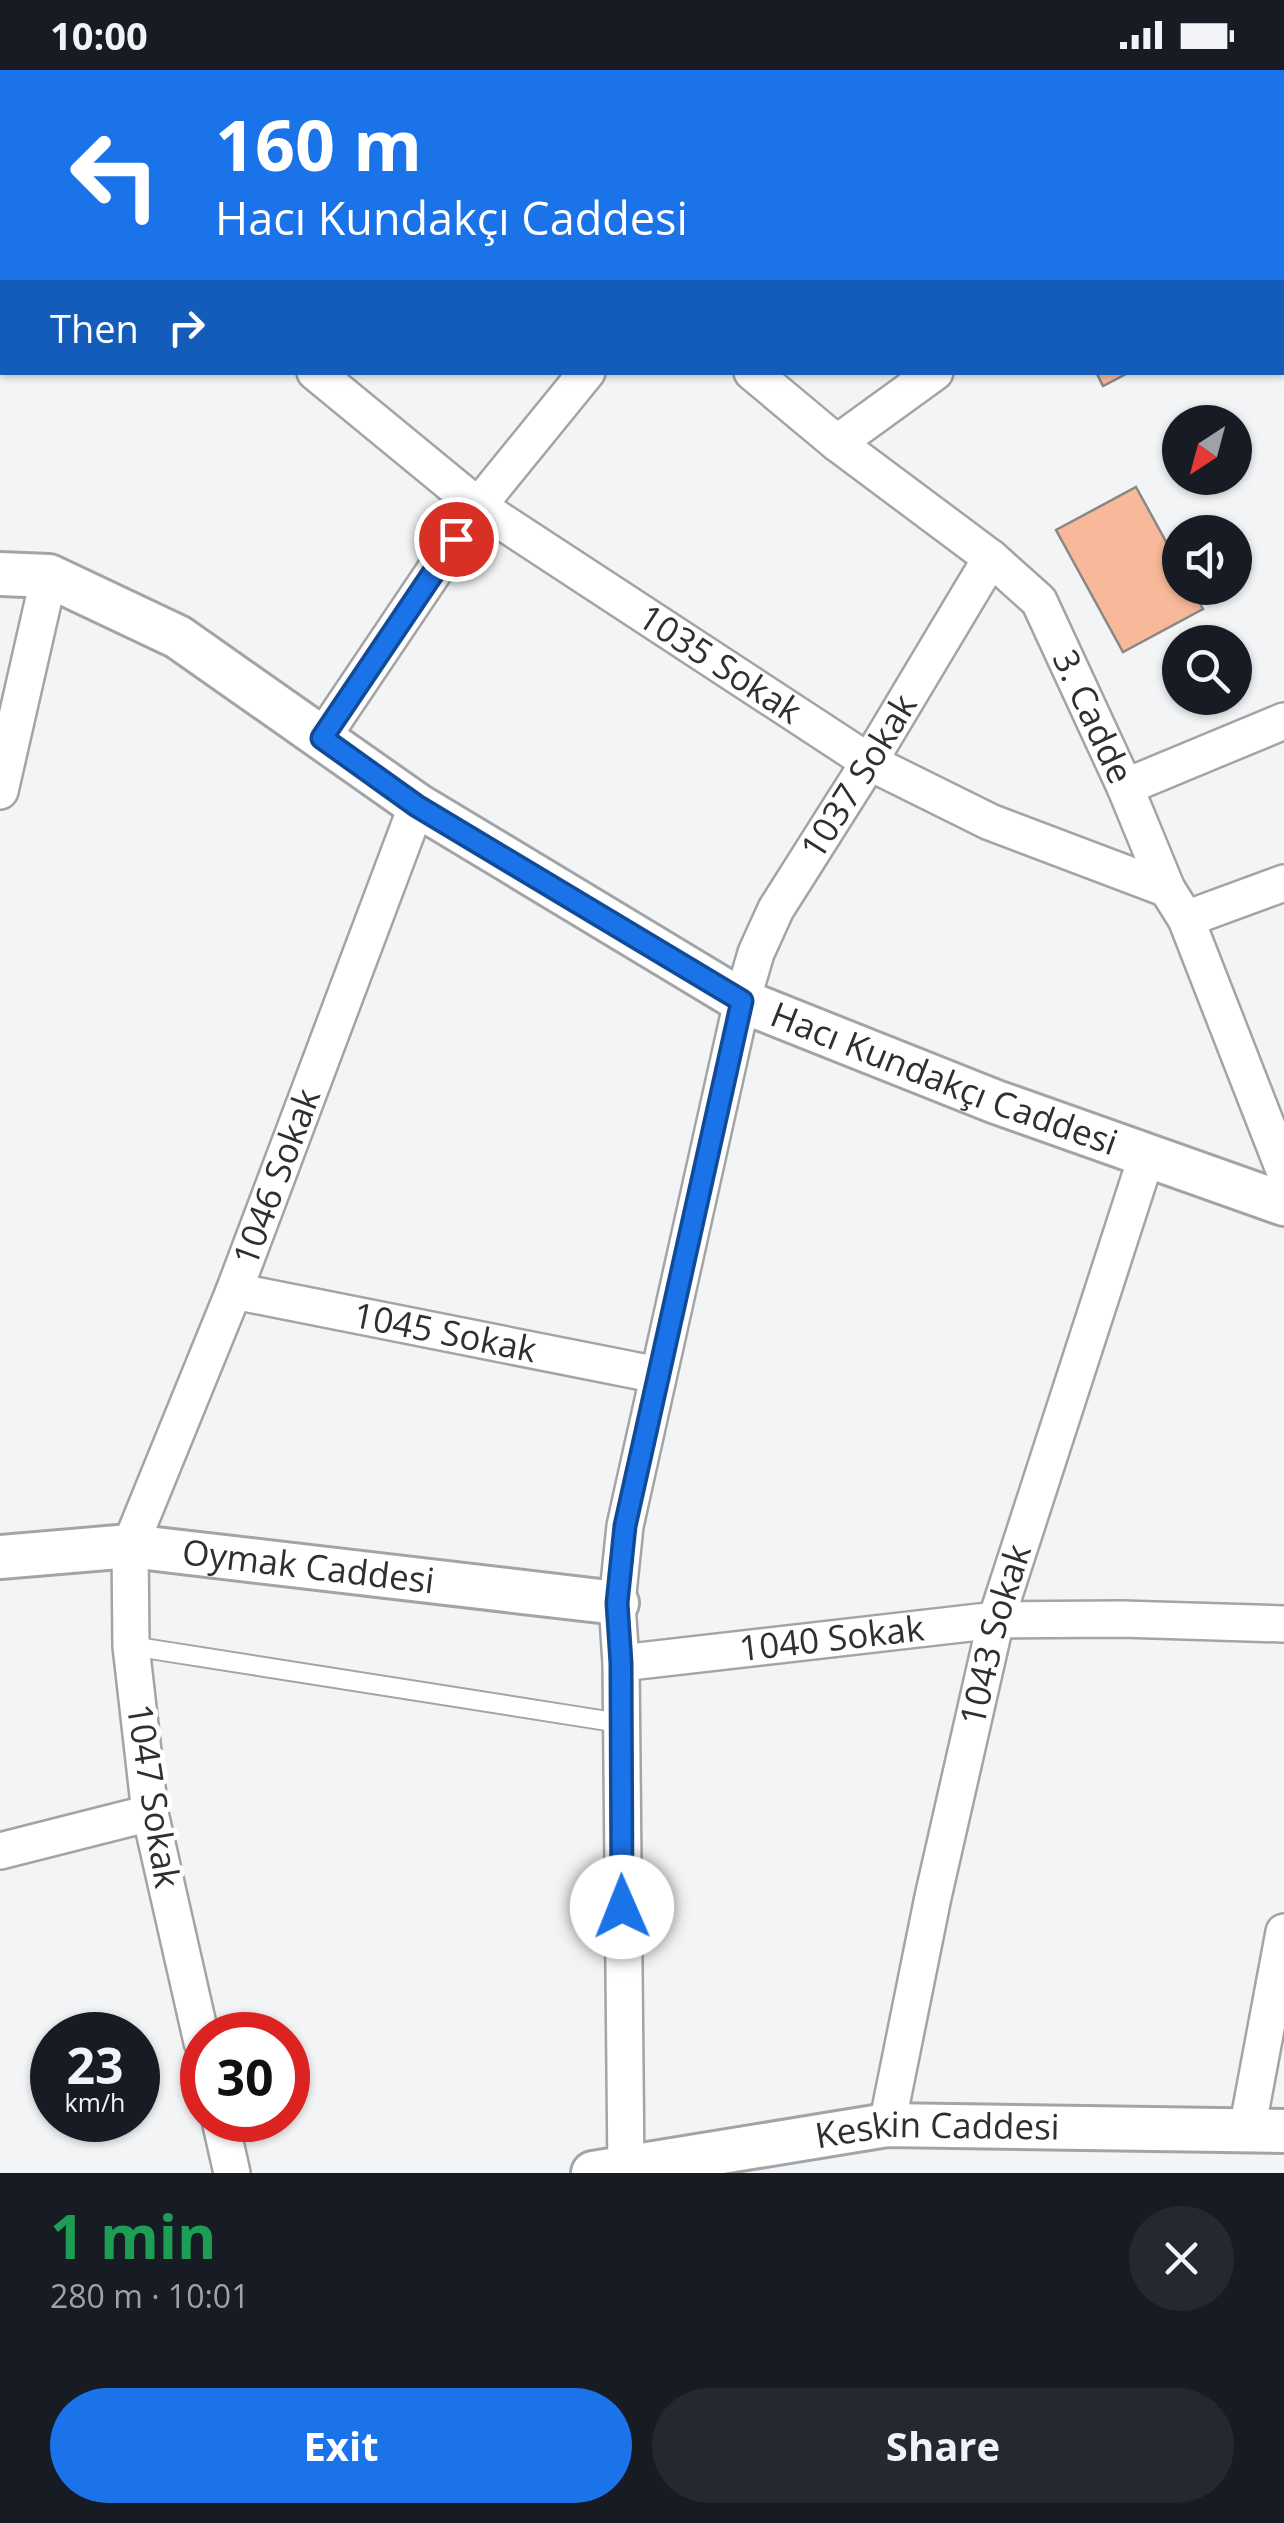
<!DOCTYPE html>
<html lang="en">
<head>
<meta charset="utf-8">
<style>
  :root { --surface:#171b24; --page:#242831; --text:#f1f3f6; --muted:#9ea1a6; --accent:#1a73e8 }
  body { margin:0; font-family:"Open Sans",sans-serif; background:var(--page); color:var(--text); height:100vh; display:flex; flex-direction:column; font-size:38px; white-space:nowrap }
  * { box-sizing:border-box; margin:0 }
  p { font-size:32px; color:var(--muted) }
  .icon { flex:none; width:55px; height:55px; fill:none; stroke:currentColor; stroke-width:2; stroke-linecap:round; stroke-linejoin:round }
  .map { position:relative; height:2103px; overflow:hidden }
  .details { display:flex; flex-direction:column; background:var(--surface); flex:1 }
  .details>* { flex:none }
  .top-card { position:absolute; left:0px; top:0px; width:1285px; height:305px; box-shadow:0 2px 8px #0004; background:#1a73e8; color:#fff; overflow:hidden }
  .needle { width:65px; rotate:216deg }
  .controls { position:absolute; left:1162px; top:335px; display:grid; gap:20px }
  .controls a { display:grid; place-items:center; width:90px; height:90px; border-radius:50%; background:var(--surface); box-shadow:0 2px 8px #0004; font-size:50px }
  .speed { position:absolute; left:30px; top:1942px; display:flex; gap:20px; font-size:50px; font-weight:700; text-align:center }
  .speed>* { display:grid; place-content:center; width:130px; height:130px; border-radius:50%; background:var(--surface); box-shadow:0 2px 8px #0004; line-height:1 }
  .speed small { font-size:25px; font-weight:400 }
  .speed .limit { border:15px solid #d22; background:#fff; color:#111 }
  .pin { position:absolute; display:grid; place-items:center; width:85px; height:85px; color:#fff; margin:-42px; border:5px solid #fff; border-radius:50%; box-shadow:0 2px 10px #0007 }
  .me { position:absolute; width:110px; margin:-55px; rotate:359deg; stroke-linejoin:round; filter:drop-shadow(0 0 8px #0008) }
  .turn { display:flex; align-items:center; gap:35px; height:210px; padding:0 50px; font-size:45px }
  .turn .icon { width:130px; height:130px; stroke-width:2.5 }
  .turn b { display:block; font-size:70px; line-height:85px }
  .then { display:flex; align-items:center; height:95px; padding:0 50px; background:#0003; gap:20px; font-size:38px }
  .round { display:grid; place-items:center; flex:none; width:105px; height:105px; border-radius:52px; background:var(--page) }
  .headline { display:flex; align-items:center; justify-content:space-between; height:170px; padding:0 50px }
  h1 { font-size:60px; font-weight:700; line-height:75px; color:#1e9e55 }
  .cta { display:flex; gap:20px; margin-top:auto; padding:20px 50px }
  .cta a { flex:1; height:115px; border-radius:60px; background:var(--accent); color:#fff; font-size:40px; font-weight:700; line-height:115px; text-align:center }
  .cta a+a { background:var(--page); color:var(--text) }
  .status { display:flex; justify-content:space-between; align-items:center; height:70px; padding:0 50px; background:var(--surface); direction:ltr }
  .status svg { height:28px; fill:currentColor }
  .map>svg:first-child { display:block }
  .building { fill:#f8b99a; stroke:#8a8887; stroke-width:2.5 }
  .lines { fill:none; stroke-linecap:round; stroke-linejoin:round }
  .service-casing { stroke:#a3a4a5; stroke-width:22 }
  .minor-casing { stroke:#a3a4a5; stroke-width:40 }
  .tertiary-casing { stroke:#a3a4a5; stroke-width:48 }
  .service { stroke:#fff; stroke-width:18 }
  .minor { stroke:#fff; stroke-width:35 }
  .tertiary { stroke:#fff; stroke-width:42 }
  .route-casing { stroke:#114b97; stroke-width:25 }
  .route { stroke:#1a73e8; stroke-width:18 }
  .labels { text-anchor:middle; stroke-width:10; stroke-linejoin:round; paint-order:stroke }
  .street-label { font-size:35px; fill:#2e2f2f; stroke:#fff }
</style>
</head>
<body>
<div class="status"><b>10:00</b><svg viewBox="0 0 49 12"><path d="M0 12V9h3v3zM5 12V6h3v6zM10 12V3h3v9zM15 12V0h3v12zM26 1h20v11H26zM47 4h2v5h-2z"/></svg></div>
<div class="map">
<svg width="1284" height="2103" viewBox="0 0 1284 2103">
  <rect width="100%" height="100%" fill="#f3f4f5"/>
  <!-- building -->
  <path class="building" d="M1096 302H1130L1103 316Z
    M1136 417 1180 497V518H1191L1203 539 1123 582 1056 460Z"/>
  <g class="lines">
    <!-- service casing -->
    <g class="service-casing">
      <path id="service" d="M131 1576 620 1653"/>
    </g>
    <!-- minor casing -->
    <g class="minor-casing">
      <g id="minor">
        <path d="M461 0 463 2"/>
        <path d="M669 2 672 0"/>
        <path d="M1098 2 1101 0"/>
        <path id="s1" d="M315 302 478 436 869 692 990 752 1167 819"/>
        <path id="s2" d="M752 302 837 373 991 488 1039 531 1125 717 1167 819 1186 849 1284 1100"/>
        <path d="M837 373 935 302"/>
        <path d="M322 668 478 436 587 302"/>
        <path d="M1125 717 1284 651"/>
        <path d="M0 721 49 506"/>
        <path d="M1186 849 1284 813"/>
        <path id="s3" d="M234 1221 658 1305"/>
        <path id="s4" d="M621 1593 996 1550 1122 1549 1284 1554"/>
        <path d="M0 1781 150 1743"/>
        <path id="s5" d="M202 1972 150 1743 131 1576 130 1476 234 1221 417 735"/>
        <path d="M220 2050 232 2103"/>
        <path id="s6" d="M887 2055 933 1827 996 1550 1147 1085"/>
        <path d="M1247 2060 1284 1862"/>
        <path id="s7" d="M626 2103 621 1593 617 1533 625 1456 742 931 756 883 776 839 869 692 991 488"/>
      </g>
    </g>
    <!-- tertiary casing -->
    <g class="tertiary-casing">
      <g id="tertiary">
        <path d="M1208 0 1211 2"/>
        <path d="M187 2 191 0"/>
        <path d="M1282 65 1284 67"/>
        <path d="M0 129 2 128"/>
        <path id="s8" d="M0 504 49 506 178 567 417 735 742 931 996 1032 1284 1134"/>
        <path id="s9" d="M0 1487 130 1476 617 1533"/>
        <path id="s10" d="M593 2103 887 2055 1284 2061"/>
      </g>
    </g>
    <!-- service -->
    <use href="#service" class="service"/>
    <!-- minor -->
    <use href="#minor" class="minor"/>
    <!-- tertiary -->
    <use href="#tertiary" class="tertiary"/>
  </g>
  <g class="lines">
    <!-- route casing -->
    <g class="route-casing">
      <path id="route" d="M456 469 322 668 417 736 742 931 625 1456 617 1533 621 1593 622 1837"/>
    </g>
    <!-- route -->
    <use href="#route" class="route"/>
  </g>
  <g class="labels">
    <!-- street labels -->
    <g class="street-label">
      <text dy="12" stroke="none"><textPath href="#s1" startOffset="500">1035 Sokak</textPath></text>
      <text dy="12" stroke="none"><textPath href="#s2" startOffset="495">3. Cadde</textPath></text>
      <text dy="12" stroke="none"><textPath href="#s7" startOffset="1440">1037 Sokak</textPath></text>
      <text dy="12" stroke="none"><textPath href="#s8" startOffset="1080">Hacı Kundakçı Caddesi</textPath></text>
      <text dy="12" stroke="none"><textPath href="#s5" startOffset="900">1046 Sokak</textPath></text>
      <text dy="12" stroke="none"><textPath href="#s3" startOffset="215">1045 Sokak</textPath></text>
      <text dy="12" stroke="none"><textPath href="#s9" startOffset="310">Oymak Caddesi</textPath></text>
      <text dy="12" stroke="none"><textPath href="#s6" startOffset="502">1043 Sokak</textPath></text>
      <text dy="12" stroke="none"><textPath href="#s4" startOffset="212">1040 Sokak</textPath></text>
      <text transform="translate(153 1726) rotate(81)" y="12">1047 Sokak</text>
      <text dy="12" stroke="none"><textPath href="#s10" startOffset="348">Keskin Caddesi</textPath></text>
    </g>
  </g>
</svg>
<div class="controls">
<a><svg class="needle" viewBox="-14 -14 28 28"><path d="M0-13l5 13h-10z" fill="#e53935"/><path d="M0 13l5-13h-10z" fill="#9ea1a6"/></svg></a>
<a><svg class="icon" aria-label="sound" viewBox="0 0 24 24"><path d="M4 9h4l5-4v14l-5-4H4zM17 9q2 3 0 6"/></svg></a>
<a><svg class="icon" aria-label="search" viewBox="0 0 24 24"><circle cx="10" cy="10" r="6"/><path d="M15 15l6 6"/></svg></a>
</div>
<div class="speed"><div>23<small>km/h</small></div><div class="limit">30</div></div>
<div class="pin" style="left:456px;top:469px;background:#d93025"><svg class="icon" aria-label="arrive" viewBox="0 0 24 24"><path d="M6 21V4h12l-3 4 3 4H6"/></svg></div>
<svg class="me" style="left:622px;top:1837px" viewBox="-20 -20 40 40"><circle r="19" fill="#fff"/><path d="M0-13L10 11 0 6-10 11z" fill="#1a73e8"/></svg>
<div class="top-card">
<div class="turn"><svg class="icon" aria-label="left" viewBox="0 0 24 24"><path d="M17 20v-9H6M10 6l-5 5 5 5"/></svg><div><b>160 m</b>Hacı Kundakçı Caddesi</div></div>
<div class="then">Then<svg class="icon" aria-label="right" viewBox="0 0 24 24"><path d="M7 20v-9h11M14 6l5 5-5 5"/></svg></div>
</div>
</div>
<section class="details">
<div class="headline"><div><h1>1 min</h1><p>280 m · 10:01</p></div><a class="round"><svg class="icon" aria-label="close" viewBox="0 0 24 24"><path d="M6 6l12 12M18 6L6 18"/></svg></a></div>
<div class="cta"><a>Exit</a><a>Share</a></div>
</section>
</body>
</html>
